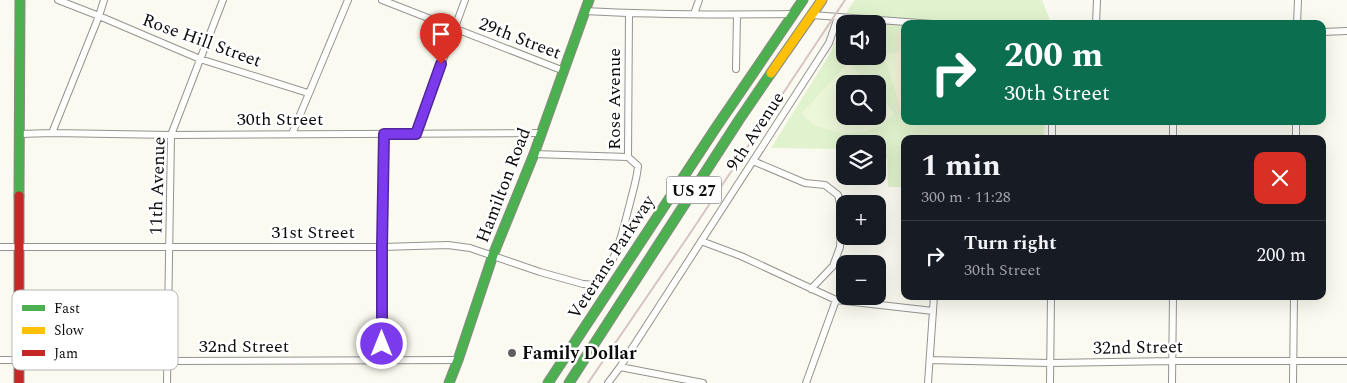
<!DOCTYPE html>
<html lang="en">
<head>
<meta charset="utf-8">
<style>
  :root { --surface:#171b24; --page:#242831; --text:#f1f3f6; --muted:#9ea1a6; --line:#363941 }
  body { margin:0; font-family:Spectral,serif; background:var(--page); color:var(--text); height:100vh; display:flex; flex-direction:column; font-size:19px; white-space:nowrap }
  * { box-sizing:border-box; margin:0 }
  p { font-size:16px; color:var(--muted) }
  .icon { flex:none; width:28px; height:28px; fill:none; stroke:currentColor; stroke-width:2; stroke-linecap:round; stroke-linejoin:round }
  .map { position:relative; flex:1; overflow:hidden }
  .sheet { position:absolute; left:901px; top:135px; width:425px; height:165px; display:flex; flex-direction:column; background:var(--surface); border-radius:10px; box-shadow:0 5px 20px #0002 }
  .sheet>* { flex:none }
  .guide { position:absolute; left:901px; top:20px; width:425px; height:105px; border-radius:10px; box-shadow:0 5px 20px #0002; background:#0b6e4f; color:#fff; overflow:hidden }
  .tools { position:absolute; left:836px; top:15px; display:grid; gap:10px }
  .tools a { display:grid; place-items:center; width:50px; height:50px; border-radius:10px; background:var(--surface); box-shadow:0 5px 20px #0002; font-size:25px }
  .pin { position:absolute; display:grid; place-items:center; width:42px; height:42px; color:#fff; margin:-51px -21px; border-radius:50% 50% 50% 0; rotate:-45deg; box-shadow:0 0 5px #0007 }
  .pin .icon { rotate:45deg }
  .me { position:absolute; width:55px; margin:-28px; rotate:0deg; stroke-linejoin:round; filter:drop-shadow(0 0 4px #0008) }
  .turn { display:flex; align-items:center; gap:18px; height:105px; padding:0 20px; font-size:22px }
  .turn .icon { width:65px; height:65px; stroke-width:2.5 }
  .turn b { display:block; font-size:35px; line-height:42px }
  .round { display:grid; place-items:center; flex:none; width:52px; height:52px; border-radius:10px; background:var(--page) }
  .headline { display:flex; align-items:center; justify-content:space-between; height:85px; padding:0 20px }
  h1 { font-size:30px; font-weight:700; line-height:38px }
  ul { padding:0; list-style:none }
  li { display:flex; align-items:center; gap:15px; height:70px; padding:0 20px; border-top:1px solid var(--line) }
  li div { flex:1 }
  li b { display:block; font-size:19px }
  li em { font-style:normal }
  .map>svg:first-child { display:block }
  .green { fill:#e1f2ce; fill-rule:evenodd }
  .pitch { fill:#ecf6d8 }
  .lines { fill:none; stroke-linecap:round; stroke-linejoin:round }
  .street-casing { stroke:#94938f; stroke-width:8 }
  .fast-casing { stroke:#8a8a85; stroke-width:11 }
  .slow-casing { stroke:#8a8a85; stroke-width:11 }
  .jam-casing { stroke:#8a8a85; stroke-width:11 }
  .street { stroke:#fefefd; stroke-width:6 }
  .fast { stroke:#4caf50; stroke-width:9 }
  .slow { stroke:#ffc107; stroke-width:9 }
  .jam { stroke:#c62828; stroke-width:9 }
  .rail { stroke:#d7c4c2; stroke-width:2 }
  .route-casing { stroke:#51269a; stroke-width:12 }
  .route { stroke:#7c3aed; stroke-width:9 }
  .poi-dot { fill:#605f5c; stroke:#fff; stroke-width:2 }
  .labels { text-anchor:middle; stroke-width:5; stroke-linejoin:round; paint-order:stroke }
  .shield { fill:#fff; stroke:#555; stroke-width:1 }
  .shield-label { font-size:16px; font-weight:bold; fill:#0c0c0c }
  .street-label { font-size:18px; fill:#0c0c0c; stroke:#fff }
  .poi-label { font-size:18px; font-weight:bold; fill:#0c0c0c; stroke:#fff; text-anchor:start }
  .key { fill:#fff; stroke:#b6b6b6; stroke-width:1 }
  .key-label { font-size:14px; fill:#0c0c0c }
</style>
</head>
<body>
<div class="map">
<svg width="1347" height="383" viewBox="0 0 1347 383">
  <rect width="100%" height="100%" fill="#fbfaf0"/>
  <!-- green -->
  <path class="green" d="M855 0H1042L1049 18V24H905V121H1045L1044 139H905V187H888L887 159 880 150 878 149V144H845V149L771 148 831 52 849 8ZM845 24H878V56H845ZM845 84H878V116H845Z"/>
  <!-- pitch -->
  <path class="pitch" d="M905 50V121H911L905 123 885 58 887 54Z
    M846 65H851L868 84H845V116H878V94L895 114 882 124 865 132 841 134 814 125 801 114Z"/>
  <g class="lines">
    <!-- street casing -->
    <g class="street-casing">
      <path id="street" d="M58 0 99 16 200 59 308 93
        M382 0 564 71
        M585 11C654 15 723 15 793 14
        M694 14 699 0
        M812 15 933 24
        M1096 24 1097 0
        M1297 24 1298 0
        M1322 32 1347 31
        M736 69 737 15
        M52 133 99 16 104 0
        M20 134 52 133 171 135 541 133
        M292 134 348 0
        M416 134 465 0
        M1052 139V121
        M1173 139V121
        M1296 139V121
        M534 154 628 157
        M753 161 805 183 825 185 838 195 842 212 840 247 833 266 811 289
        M701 241 741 256 836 300 933 311
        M0 247H382L448 245 470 248 540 272 583 284 596 285C616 265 623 229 630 203 633 190 637 179 638 166L628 157 629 13
        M0 360 167 361 458 360
        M930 360 1050 363 1172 361H1347
        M382 361V247L384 134
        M620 367 703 383
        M167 383 171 135 223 0
        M608 383 620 367 829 43 838 17
        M806 383 836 300
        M928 383 934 296
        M1050 383 1051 296
        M1172 383 1173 296
        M1293 383 1294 296"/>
    </g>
    <!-- fast casing -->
    <g class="fast-casing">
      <path id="fast" d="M19 196 20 0
        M449 383 458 360 493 255 534 154 589 0
        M548 383 715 129 803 0
        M569 383 739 120 771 73"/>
    </g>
    <!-- slow casing -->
    <g class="slow-casing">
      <path id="slow" d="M771 73 822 0"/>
    </g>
    <!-- jam casing -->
    <g class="jam-casing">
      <path id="jam" d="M19 383V196"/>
    </g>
    <!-- street -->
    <use href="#street" class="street"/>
    <!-- fast -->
    <use href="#fast" class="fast"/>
    <!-- slow -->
    <use href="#slow" class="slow"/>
    <!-- jam -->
    <use href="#jam" class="jam"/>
    <!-- rail -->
    <path class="rail" d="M588 383 691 232 845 0"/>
  </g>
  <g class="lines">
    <!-- route casing -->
    <g class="route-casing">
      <path id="route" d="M382 344V247L384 134H416L441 64"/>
    </g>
    <!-- route -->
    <use href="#route" class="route"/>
  </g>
  <!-- markers -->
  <circle class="poi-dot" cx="512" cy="353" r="5"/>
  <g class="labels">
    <!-- shield labels -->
    <rect class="shield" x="666.5" y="176.5" width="55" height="27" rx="4"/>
    <g class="shield-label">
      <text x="694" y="196">US 27</text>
    </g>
    <!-- street labels -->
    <g class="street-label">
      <text transform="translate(520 38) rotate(21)" y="6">29th Street</text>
      <text transform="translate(202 40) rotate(20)" y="6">Rose Hill Street</text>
      <text transform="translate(614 99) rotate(-90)" y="6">Rose Avenue</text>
      <text x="280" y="125">30th Street</text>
      <text transform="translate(755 131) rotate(-57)" y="6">9th Avenue</text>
      <text transform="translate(503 185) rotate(-69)" y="6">Hamilton Road</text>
      <text transform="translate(157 186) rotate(-88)" y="6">11th Avenue</text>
      <text x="313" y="238">31st Street</text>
      <text transform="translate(611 257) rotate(-57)" y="6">Veterans Parkway</text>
      <text x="244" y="352">32nd Street</text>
      <text transform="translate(1138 347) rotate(-1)" y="6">32nd Street</text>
    </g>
    <!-- poi labels -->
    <g class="poi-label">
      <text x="522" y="359">Family Dollar</text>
    </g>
  </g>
  <!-- legend -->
  <rect x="12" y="290" width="166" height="80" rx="8" class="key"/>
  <rect x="22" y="305" width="23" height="6" fill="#4caf50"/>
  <rect x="22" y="327" width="23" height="7" fill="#ffc107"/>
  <rect x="22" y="350" width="23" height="6" fill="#c62828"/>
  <g class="key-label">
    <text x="54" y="313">Fast</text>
    <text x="54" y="335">Slow</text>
    <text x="54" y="358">Jam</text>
  </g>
</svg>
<div class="tools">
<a><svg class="icon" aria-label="sound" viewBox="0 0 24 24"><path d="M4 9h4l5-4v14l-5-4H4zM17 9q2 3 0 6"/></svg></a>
<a><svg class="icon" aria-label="search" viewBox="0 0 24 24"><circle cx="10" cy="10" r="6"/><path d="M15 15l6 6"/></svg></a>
<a><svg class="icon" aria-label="layers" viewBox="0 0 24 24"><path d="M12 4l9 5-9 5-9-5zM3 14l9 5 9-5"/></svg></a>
<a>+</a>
<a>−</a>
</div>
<div class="pin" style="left:441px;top:64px;background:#d93025"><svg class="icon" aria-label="arrive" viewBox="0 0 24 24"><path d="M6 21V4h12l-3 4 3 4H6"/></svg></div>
<svg class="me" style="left:382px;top:344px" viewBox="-20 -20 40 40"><circle r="17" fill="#7c3aed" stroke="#fff" stroke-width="3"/><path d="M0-11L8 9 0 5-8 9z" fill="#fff"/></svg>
<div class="guide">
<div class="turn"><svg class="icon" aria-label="right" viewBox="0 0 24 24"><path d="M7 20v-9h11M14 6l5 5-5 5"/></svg><div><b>200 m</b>30th Street</div></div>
</div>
<section class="sheet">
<div class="headline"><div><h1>1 min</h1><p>300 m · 11:28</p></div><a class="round" style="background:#d93025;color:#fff"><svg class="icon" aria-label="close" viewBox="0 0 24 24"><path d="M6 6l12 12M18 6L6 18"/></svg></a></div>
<ul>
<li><svg class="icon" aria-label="right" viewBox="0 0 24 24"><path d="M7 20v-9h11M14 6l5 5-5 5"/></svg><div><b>Turn right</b><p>30th Street</p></div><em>200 m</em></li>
</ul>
</section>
</div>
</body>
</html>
